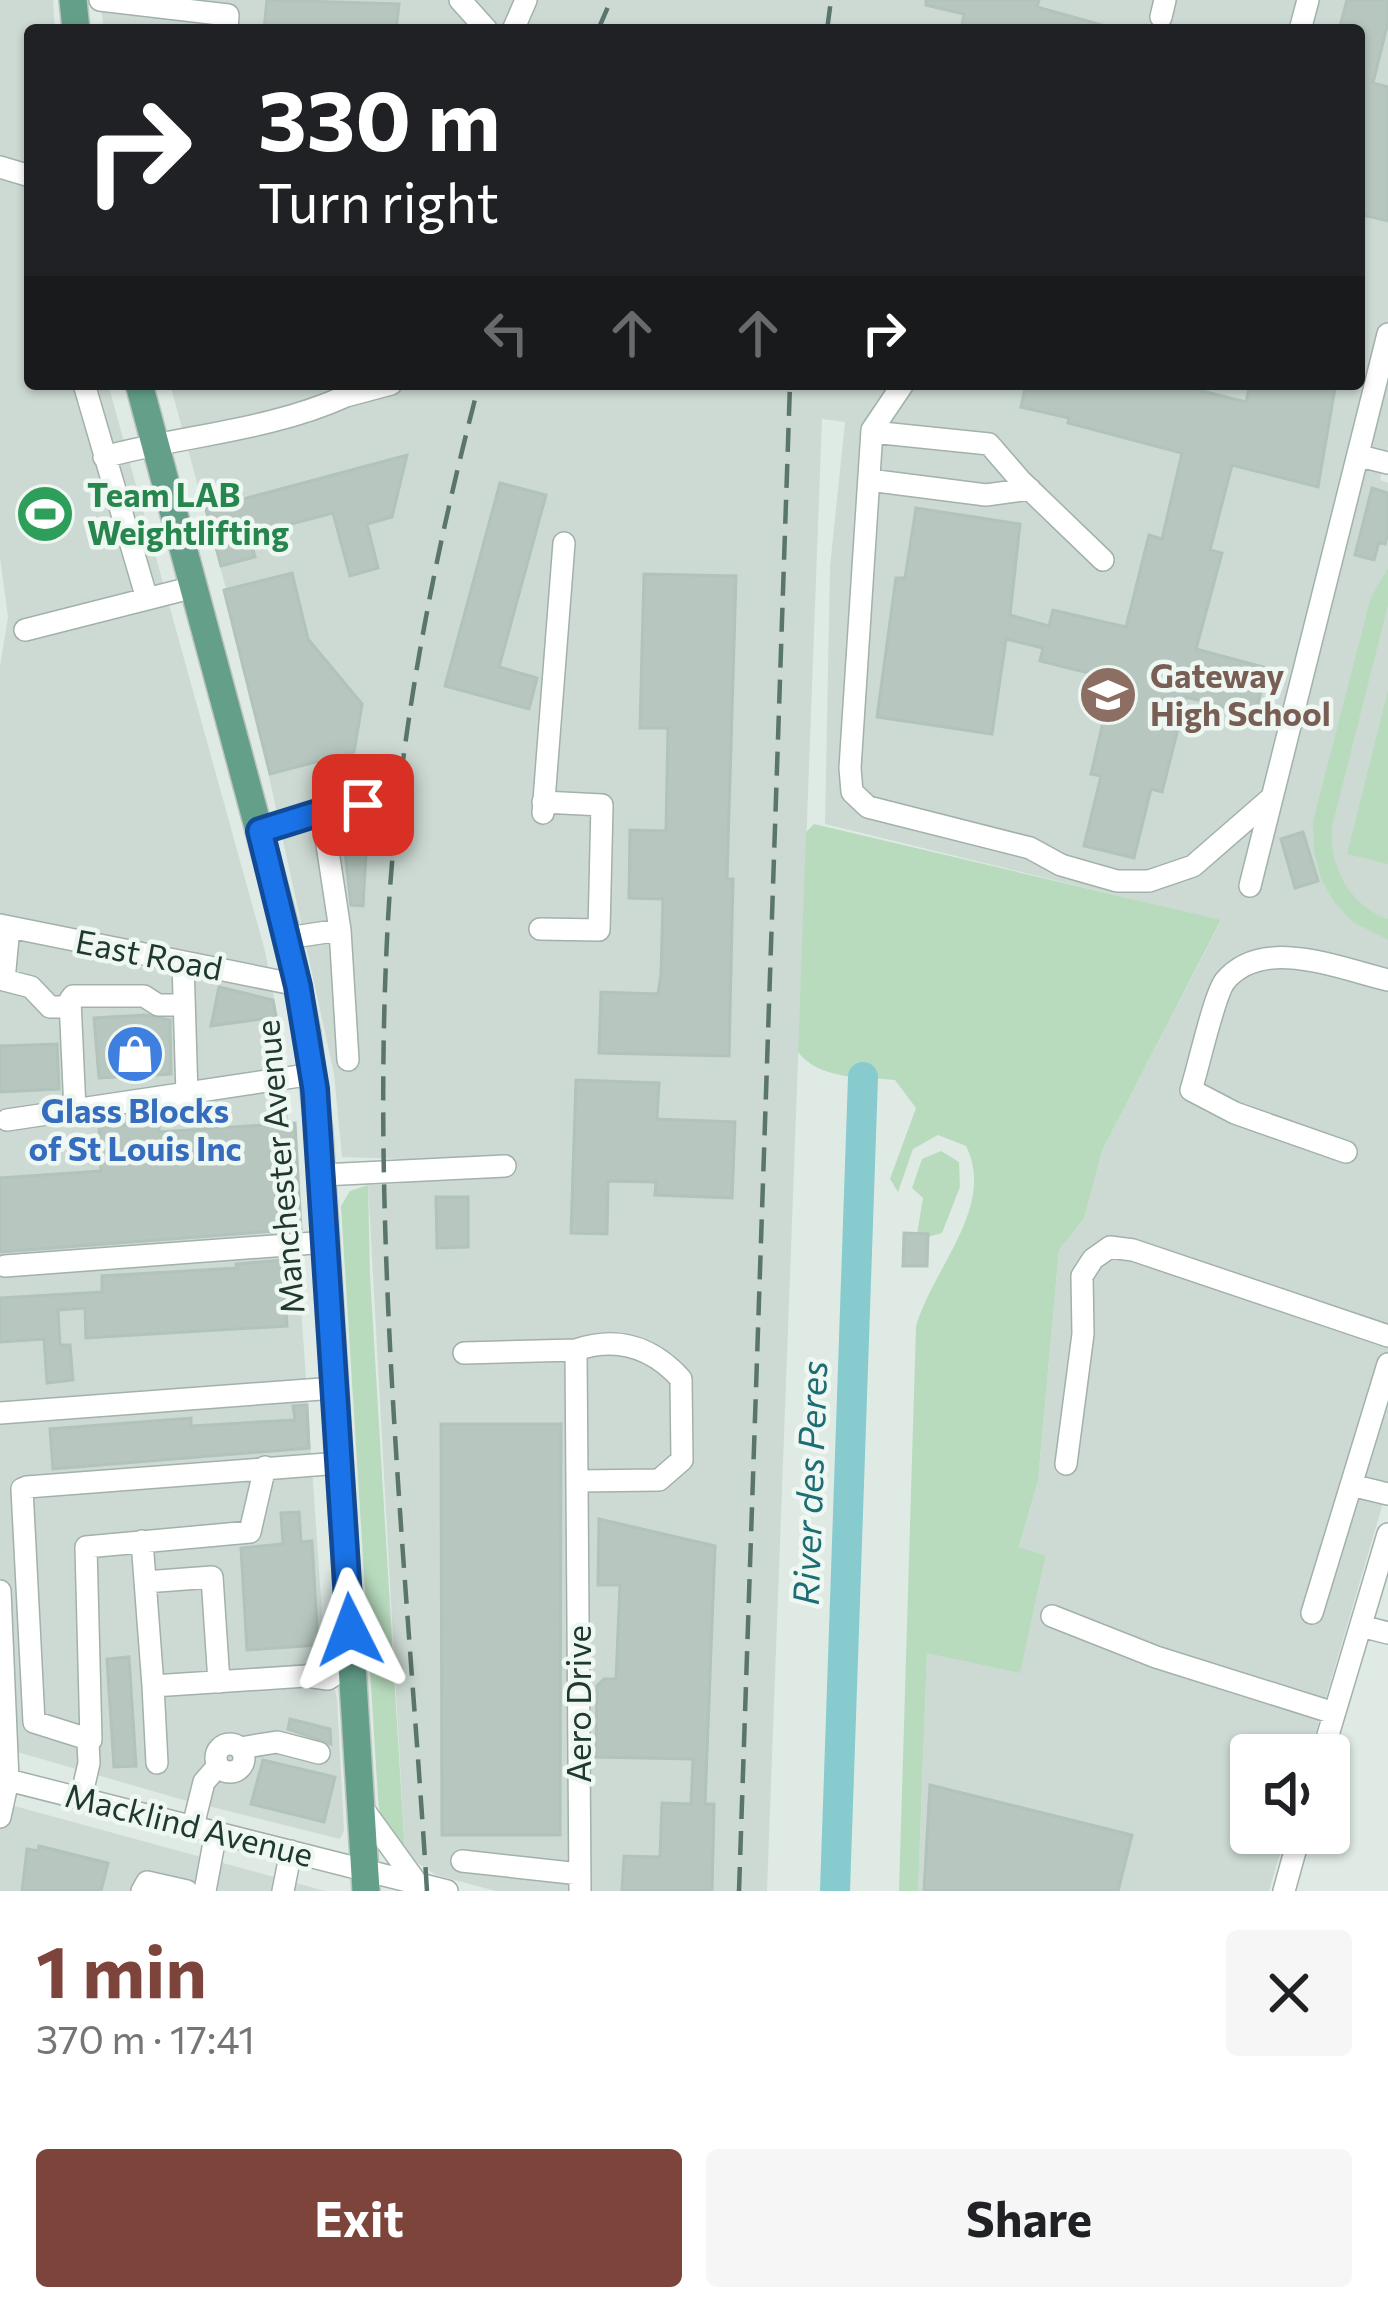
<!DOCTYPE html>
<html lang="en">
<head>
<meta charset="utf-8">
<style>
  :root { --surface:#fff; --page:#f6f6f6; --text:#202124; --muted:#757577; --accent:#7d443b }
  body { margin:0; font-family:Commissioner,sans-serif; background:var(--page); color:var(--text); height:100vh; display:flex; flex-direction:column; font-size:45px; white-space:nowrap }
  * { box-sizing:border-box; margin:0 }
  p { font-size:39px; color:var(--muted) }
  .icon { flex:none; width:66px; height:66px; fill:none; stroke:currentColor; stroke-width:2; stroke-linecap:round; stroke-linejoin:round }
  .map { position:relative; height:1891px; overflow:hidden }
  .panel { display:flex; flex-direction:column; background:var(--surface); flex:1 }
  .panel>* { flex:none }
  .banner { position:absolute; left:24px; top:24px; width:1341px; height:366px; border-radius:12px; box-shadow:0 3px 9px #0004; background:#202124; color:#fff; overflow:hidden }
  .controls { position:absolute; left:1230px; top:1734px; display:grid; gap:24px }
  .controls a { display:grid; place-items:center; width:120px; height:120px; border-radius:12px; background:var(--surface); box-shadow:0 3px 9px #0004; font-size:60px }
  .pin { position:absolute; display:grid; place-items:center; width:102px; height:102px; color:#fff; margin:-51px; border-radius:24px; box-shadow:0 6px 18px #0006 }
  .me { position:absolute; width:132px; margin:-66px; rotate:357deg; stroke-linejoin:round; filter:drop-shadow(0 0 9px #0008) }
  .turn { display:flex; align-items:center; gap:42px; height:252px; padding:0 36px; font-size:54px }
  .turn .icon { width:156px; height:156px; stroke-width:2.5 }
  .turn b { display:block; font-size:84px; line-height:102px }
  .lanes { display:flex; align-items:center; height:114px; padding:0 36px; background:#0003; justify-content:center; gap:60px; direction:ltr }
  .lanes .off { opacity:.35 }
  .round { display:grid; place-items:center; flex:none; width:126px; height:126px; border-radius:12px; background:var(--page) }
  .overview { display:flex; align-items:center; justify-content:space-between; height:204px; padding:0 36px }
  h1 { font-size:72px; font-weight:700; line-height:90px; color:var(--accent) }
  .action { display:flex; gap:24px; margin-top:auto; padding:24px 36px }
  .action a { flex:1; height:138px; border-radius:12px; background:var(--accent); color:#fff; font-size:48px; font-weight:700; line-height:138px; text-align:center }
  .action a+a { background:var(--page); color:var(--text) }
  .map>svg:first-child { display:block }
  .built { fill:#cddad3 }
  .green { fill:#b8dbbe }
  .lines { fill:none; stroke-linecap:round; stroke-linejoin:round }
  .river { stroke:#87cbcf; stroke-width:30 }
  .building { fill:#b7c7bf; stroke:#b1c3ba; stroke-width:3 }
  .minor-casing { stroke:#a2b1aa; stroke-width:24 }
  .major-casing { stroke:#bcc4c1; stroke-width:30 }
  .minor { stroke:#fff; stroke-width:21 }
  .major { stroke:#649f8a; stroke-width:27 }
  .rail { stroke:#5a756b; stroke-width:4.5; stroke-dasharray:24 12; stroke-linecap:butt }
  .route-casing { stroke:#114b97; stroke-width:30 }
  .route { stroke:#1a73e8; stroke-width:21 }
  .labels { text-anchor:middle; stroke-width:9; stroke-linejoin:round; paint-order:stroke }
  .leisure-label { font-size:33px; font-weight:bold; fill:#27864d; stroke:#eff7f2; text-anchor:start }
  .education-label { font-size:33px; font-weight:bold; fill:#785e54; stroke:#eff7f2; text-anchor:start }
  .street-label { font-size:33px; fill:#203930; stroke:#eff7f2 }
  .shop-label { font-size:33px; font-weight:bold; fill:#366cbe; stroke:#eff7f2 }
  .water-label { font-size:36px; font-style:italic; fill:#1c6e74; stroke:#eff7f2 }
</style>
</head>
<body>
<div class="map">
<svg width="1388" height="1891" viewBox="0 0 1388 1891">
  <rect width="100%" height="100%" fill="#dfeae4"/>
  <!-- built -->
  <path class="built" d="M0 0H53L55 30H30V384H108L265 951 283 1043 324 1643 337 1699 344 1831 340 1839 180 1799 0 1747V666L8 617 0 558Z
    M100 0H1388V446L1380 480 1388 483V1486L1309 1755H1251V1833H1286L1269 1891H918L927 1652 1020 1672 1046 1557 1019 1548 1038 1481 1059 1250 1084 1219 1102 1151 1221 921 825 824 830 567 845 422 822 419 767 1891H496L436 1875 405 1855 368 1185 399 1184V1159L342 1157 334 1074 236 625 170 384H1359V30H104Z
    M0 1802 325 1891H0Z"/>
  <!-- green -->
  <path class="green" d="M1388 568V605L1332 827C1329 866 1349 905 1388 919V940L1353 922 1335 903 1321 879 1314 851 1313 821 1371 597Z
    M1388 690V864L1347 854Z
    M814 824 1221 920 1102 1151 1084 1219 1059 1250 1038 1481 1019 1547 1046 1556 1020 1673 927 1653 918 1891H899L916 1326C934 1266 996 1206 966 1146L938 1135 913 1149 898 1192 890 1179 916 1108 895 1080C863 1077 819 1080 798 1052L806 832Z
    M941 1151 959 1162 960 1187 942 1233 928 1237V1234H917L923 1198 912 1188 922 1159Z
    M368 1185 370 1275 405 1855 380 1815 378 1798 341 1206 350 1191Z"/>
  <g class="lines">
    <!-- river -->
    <path class="river" d="M835 1891 863 1077"/>
  </g>
  <!-- building -->
  <path class="building" d="M267 0 399 4 396 30H264Z
    M926 0H1039L1037 7 1105 26V30H961L964 14 926 5Z
    M1347 0H1388V22L1373 83 1388 87V221L1359 214V30H1339Z
    M1026 384H1174L1246 402 1250 384H1318L1335 388 1318 487 1232 465 1210 550 1222 553 1196 649 1267 668 1255 715 1186 697 1162 792 1151 789 1134 858 1084 846 1101 776 1091 774 1113 679 1040 661 1043 648 1006 639 992 734 877 717 896 578H905L916 508 1020 524 1010 615 1049 626 1053 610 1126 627 1149 535 1162 539 1182 453 1068 423 1069 418 1021 407Z
    M407 455 392 517 367 524 378 568 350 576 333 513 249 535 255 557 221 566 206 509Z
    M500 483 546 495 499 667 537 678 529 709 445 686Z
    M1372 488 1388 493V533L1385 544 1379 542 1374 560 1355 555Z
    M292 573 308 639 362 704 354 752 270 774 224 590Z
    M644 574 736 576 727 879H733L729 1056 599 1053 601 992 658 994 661 975 663 899 629 898 630 830 666 831 668 728H640Z
    M1303 832 1318 881 1295 888 1281 839Z
    M343 833 367 835 363 906 351 905Z
    M219 987 273 1000 276 1017 211 1026Z
    M146 1015 170 1020 171 1074 99 1078 94 1018Z
    M57 1044 59 1089 0 1092V1046Z
    M576 1080 659 1083 657 1119 735 1122 732 1198 655 1195 656 1182 608 1181 607 1234 571 1233Z
    M159 1123V1132L295 1123 301 1229 0 1252V1178L101 1171 99 1126Z
    M436 1197H468V1247L437 1248Z
    M904 1233 928 1234 927 1266H903Z
    M283 1260 287 1326 86 1338 85 1308 58 1310 60 1345H70L73 1380 47 1383 44 1339 0 1342V1298L102 1292V1276L237 1268 236 1264Z
    M307 1405 309 1448 53 1469 50 1429 191 1418V1426L295 1420 293 1406Z
    M441 1424H561L560 1835H442Z
    M299 1512 301 1542 312 1541 318 1645 247 1650 241 1548 283 1544 281 1513Z
    M599 1519 715 1546 705 1804H714L712 1891H622L624 1856 660 1857 662 1803 691 1804 693 1759 596 1757 597 1686 604 1679H616L620 1585H598Z
    M129 1657 136 1766 114 1767 107 1659Z
    M290 1719 330 1729 331 1744 288 1729Z
    M263 1760 335 1777 324 1822 251 1804Z
    M930 1785 1132 1835 1118 1891H924Z
    M39 1846 108 1863 101 1891H22L27 1849 38 1851Z"/>
  <g class="lines">
    <!-- minor casing -->
    <g class="minor-casing">
      <path id="minor" d="M100 0 228 15 227 30
        M460 0 487 30
        M1161 17 1165 0
        M513 30 526 0
        M1300 30 1308 0
        M0 167 30 176
        M84 384 147 599
        M903 384 872 430 850 768 852 792 868 807 1030 848 1061 865 1117 881H1149L1193 866 1270 799
        M346 396 391 384
        M872 432 989 444 1021 481 1103 560
        M1360 456 1388 463
        M104 457C184 435 269 431 346 396L347 384
        M869 480 986 495 1030 489
        M25 630 194 587
        M543 813 564 543
        M260 831 340 806 363 805
        M1250 886 1388 334
        M0 925 298 985
        M9 927 4 980 31 987 50 1007H70
        M540 929 599 930 602 805 543 802
        M340 930 348 1060
        M287 938 340 930 326 838
        M183 963 187 1095
        M75 1110 70 1000 73 996H144L158 1005H184
        M7 1120 313 1074
        M1346 1152 1235 1113 1191 1090C1198 1069 1214 995 1225 981 1263 935 1341 969 1388 980
        M322 1175 505 1166
        M5 1266 327 1242
        M576 1350C617 1336 652 1347 681 1379L682 1460 659 1480 579 1481
        M464 1353 576 1350 580 1891
        M0 1413 335 1388
        M1066 1464 1083 1334 1082 1276 1093 1259 1110 1247 1133 1250 1388 1336
        M265 1467 250 1532 86 1547 91 1740 34 1722 22 1489 27 1487 340 1463
        M1351 1485 1388 1494
        M142 1541 153 1686
        M145 1582 212 1577 219 1682
        M0 1591 8 1780 0 1817
        M1312 1613 1388 1364
        M1052 1616 1156 1657 1334 1713
        M1361 1626 1388 1633
        M337 1673 328 1679 306 1676 328 1669 352 1672
        M216 1758a14 14 0 1 1 28 0a14 14 0 1 1-28 0Z
        M240 1748 277 1742 319 1753
        M1322 1755 1388 1534
        M157 1763 153 1686 306 1676
        M0 1778 447 1891
        M81 1798 89 1763 88 1742
        M361 1806 416 1882
        M193 1826 204 1782 218 1766
        M462 1861 580 1874
        M142 1891 147 1882 187 1891
        M205 1891 216 1832
        M283 1891 291 1851
        M1284 1891 1300 1833"/>
    </g>
    <!-- major casing -->
    <g class="major-casing">
      <path id="major" d="M73 0 76 30
        M139 384 285 927 307 1033 319 1133 366 1891"/>
    </g>
    <!-- minor -->
    <use href="#minor" class="minor"/>
    <!-- major -->
    <use href="#major" class="major"/>
    <!-- rail -->
    <path class="rail" d="M598 30 611 0
      M827 30 831 0
      M427 1891C407 1571 370 1241 388 920 398 740 433 559 479 384
      M739 1891 790 384"/>
  </g>
  <g class="lines">
    <!-- route casing -->
    <g class="route-casing">
      <path id="route" d="M350 1630 315 1089 298 986 260 831 340 806 363 805"/>
    </g>
    <!-- route -->
    <use href="#route" class="route"/>
  </g>
  <!-- icons -->
  <defs>
    <g id="stadium-disc" transform="scale(3)"><circle r="9.5" fill="#2e9e5b" stroke="#eff7f2"/><path d="M0-5a6.5 5 0 1 0 0 10a6.5 5 0 1 0 0-10ZM-3.5-1.8h7v3.6h-7Z" fill="#fff"/></g>
    <g id="school-disc" transform="scale(3)"><circle r="9.5" fill="#8d6e63" stroke="#eff7f2"/><path d="M0-5L7-2L0 1L-7-2ZM-4 1L0 2.5L4 1V4Q0 6-4 4Z" fill="#fff"/></g>
    <g id="shop-disc" transform="scale(3)"><circle r="9.5" fill="#3f7fe0" stroke="#eff7f2"/><path d="M-5-2.5h2.3a2.7 3.5 0 0 1 5.4 0H5L5.5 6h-11ZM-1.5-2.5h3a1.5 2.3 0 0 0-3 0Z" fill="#fff"/></g>
  </defs>
  <g fill-rule="evenodd">
    <use href="#stadium-disc" x="45" y="514"/>
    <use href="#school-disc" x="1108" y="695"/>
    <use href="#shop-disc" x="135" y="1054"/>
  </g>
  <g class="labels">
    <!-- leisure labels -->
    <g class="leisure-label">
      <text x="87" y="507">Team LAB<tspan x="87" dy="38">Weightlifting</tspan></text>
    </g>
    <!-- education labels -->
    <g class="education-label">
      <text x="1150" y="688">Gateway<tspan x="1150" dy="38">High School</tspan></text>
    </g>
    <!-- street labels -->
    <g class="street-label">
      <text transform="translate(149 955) rotate(11)" y="12">East Road</text>
      <text transform="translate(280 1167) rotate(-95)" y="12">Manchester Avenue</text>
      <text transform="translate(579 1704) rotate(-90)" y="12">Aero Drive</text>
      <text transform="translate(189 1825) rotate(14)" y="12">Macklind Avenue</text>
    </g>
    <!-- shop labels -->
    <g class="shop-label">
      <text x="135" y="1123">Glass Blocks<tspan x="135" dy="38">of St Louis Inc</tspan></text>
    </g>
    <!-- water labels -->
    <g class="water-label">
      <text transform="translate(810 1483) rotate(-88)" y="13">River des Peres</text>
    </g>
  </g>
</svg>
<div class="controls">
<a><svg class="icon" aria-label="sound" viewBox="0 0 24 24"><path d="M4 9h4l5-4v14l-5-4H4zM17 9q2 3 0 6"/></svg></a>
</div>
<div class="pin" style="left:363px;top:805px;background:#d93025"><svg class="icon" aria-label="arrive" viewBox="0 0 24 24"><path d="M6 21V4h12l-3 4 3 4H6"/></svg></div>
<svg class="me" style="left:350px;top:1630px" viewBox="-20 -20 40 40"><path d="M0-17L14 15 0 8-14 15z" fill="#1a73e8" stroke="#fff" stroke-width="4"/></svg>
<div class="banner">
<div class="turn"><svg class="icon" aria-label="right" viewBox="0 0 24 24"><path d="M7 20v-9h11M14 6l5 5-5 5"/></svg><div><b>330 m</b>Turn right</div></div>
<div class="lanes"><svg class="icon off" aria-label="left" viewBox="0 0 24 24"><path d="M17 20v-9H6M10 6l-5 5 5 5"/></svg><svg class="icon off" aria-label="ahead" viewBox="0 0 24 24"><path d="M12 20V5M6 11l6-6 6 6"/></svg><svg class="icon off" aria-label="ahead" viewBox="0 0 24 24"><path d="M12 20V5M6 11l6-6 6 6"/></svg><svg class="icon" aria-label="right" viewBox="0 0 24 24"><path d="M7 20v-9h11M14 6l5 5-5 5"/></svg></div>
</div>
</div>
<section class="panel">
<div class="overview"><div><h1>1 min</h1><p>370 m · 17:41</p></div><a class="round"><svg class="icon" aria-label="close" viewBox="0 0 24 24"><path d="M6 6l12 12M18 6L6 18"/></svg></a></div>
<div class="action"><a>Exit</a><a>Share</a></div>
</section>
</body>
</html>
